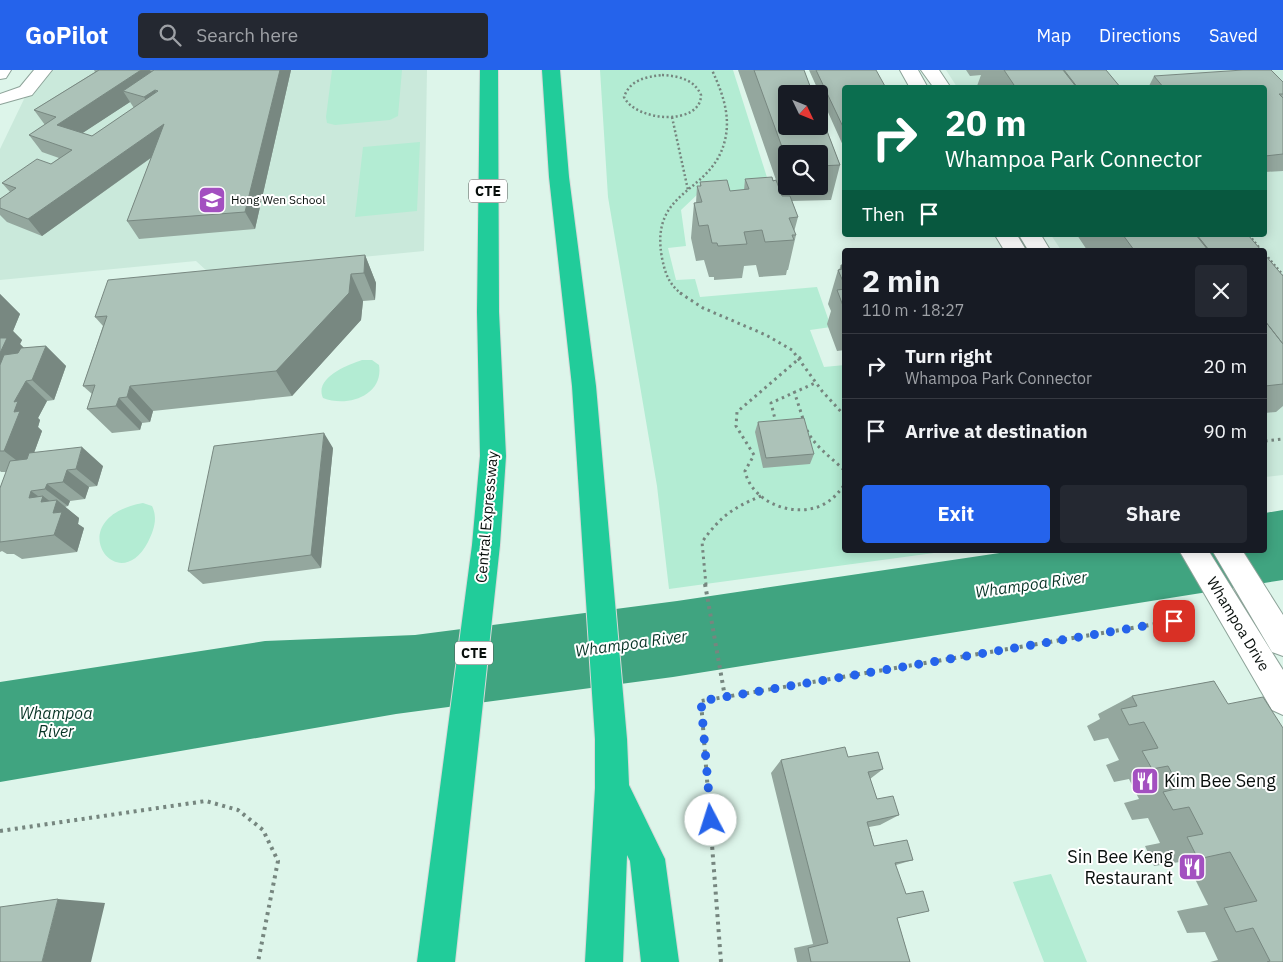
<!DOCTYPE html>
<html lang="en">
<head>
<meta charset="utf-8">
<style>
  :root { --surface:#171b24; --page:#242831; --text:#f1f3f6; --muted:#9ea1a6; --line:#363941; --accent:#2563eb }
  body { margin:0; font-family:"IBM Plex Sans",sans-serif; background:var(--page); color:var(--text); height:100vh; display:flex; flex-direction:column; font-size:19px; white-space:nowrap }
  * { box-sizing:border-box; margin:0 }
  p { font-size:16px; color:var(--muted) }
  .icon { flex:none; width:28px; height:28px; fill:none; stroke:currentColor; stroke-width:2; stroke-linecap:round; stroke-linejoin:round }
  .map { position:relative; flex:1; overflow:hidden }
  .side { position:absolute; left:842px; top:178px; width:425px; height:305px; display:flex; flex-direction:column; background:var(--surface); border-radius:5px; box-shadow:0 2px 12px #0003 }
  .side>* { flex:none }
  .hud { position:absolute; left:842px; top:15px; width:425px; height:152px; border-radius:5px; box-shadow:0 2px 12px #0003; background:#0b6e4f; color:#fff; overflow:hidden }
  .needle { width:32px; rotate:133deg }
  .fabs { position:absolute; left:778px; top:15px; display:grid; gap:10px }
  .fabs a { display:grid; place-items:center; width:50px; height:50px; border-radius:5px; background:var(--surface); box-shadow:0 2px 12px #0003; font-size:25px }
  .pin { position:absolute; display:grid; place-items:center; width:42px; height:42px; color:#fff; margin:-21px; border-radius:10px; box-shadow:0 2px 8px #0006 }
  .me { position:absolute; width:55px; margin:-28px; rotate:355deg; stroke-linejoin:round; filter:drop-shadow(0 0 4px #0008) }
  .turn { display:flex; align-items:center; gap:18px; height:105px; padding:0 20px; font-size:22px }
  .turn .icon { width:65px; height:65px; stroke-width:2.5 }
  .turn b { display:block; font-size:35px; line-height:42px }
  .then { display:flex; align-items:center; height:48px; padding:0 20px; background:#0003; gap:10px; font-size:19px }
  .round { display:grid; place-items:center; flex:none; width:52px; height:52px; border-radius:5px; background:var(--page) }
  .summary { display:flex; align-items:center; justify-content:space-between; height:85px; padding:0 20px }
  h1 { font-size:30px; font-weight:700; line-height:38px }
  .action { display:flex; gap:10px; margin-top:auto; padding:10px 20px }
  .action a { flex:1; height:58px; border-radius:5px; background:var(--accent); color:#fff; font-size:20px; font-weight:700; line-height:58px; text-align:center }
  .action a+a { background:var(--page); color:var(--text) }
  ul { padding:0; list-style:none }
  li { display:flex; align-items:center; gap:15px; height:65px; padding:0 20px; border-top:1px solid var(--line) }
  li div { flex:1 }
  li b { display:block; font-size:19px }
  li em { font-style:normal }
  header { display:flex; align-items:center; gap:30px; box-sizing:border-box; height:70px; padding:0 25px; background:var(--accent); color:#fff }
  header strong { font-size:24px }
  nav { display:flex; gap:28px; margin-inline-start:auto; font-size:18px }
  .search { width:350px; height:45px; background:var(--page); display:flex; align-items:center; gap:12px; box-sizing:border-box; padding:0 18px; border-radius:5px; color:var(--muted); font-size:19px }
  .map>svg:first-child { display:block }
  .built { fill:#cae9db }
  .green { fill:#b3ecd3 }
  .water { fill:#40a480 }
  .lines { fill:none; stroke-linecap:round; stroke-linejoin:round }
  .minor-casing { stroke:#8da399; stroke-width:2 }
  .highway-casing { stroke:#d7d9d8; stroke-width:2 }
  .path-far2 { stroke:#76867f; stroke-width:2.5; stroke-dasharray:2 2.5; stroke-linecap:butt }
  .path-far1 { stroke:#76867f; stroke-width:3; stroke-dasharray:2.5 4; stroke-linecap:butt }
  .path { stroke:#76867f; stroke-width:4; stroke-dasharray:3 4.5; stroke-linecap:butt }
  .minor { fill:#fff; fill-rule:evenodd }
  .highway { fill:#21cc9a; fill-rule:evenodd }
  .wall { fill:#94a79e; fill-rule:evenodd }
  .shaded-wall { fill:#788881 }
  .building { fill:#acc2b8; stroke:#788881 }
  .route { stroke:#2563eb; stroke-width:9; stroke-dasharray:0 16.2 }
  .labels { text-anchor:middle; stroke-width:4; stroke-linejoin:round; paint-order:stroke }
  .far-poi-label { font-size:12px; fill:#080f0c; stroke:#fff; text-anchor:start }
  .shield { fill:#fff; stroke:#525755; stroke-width:1 }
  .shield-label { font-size:14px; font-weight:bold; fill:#080f0c }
  .street-label { font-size:15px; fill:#080f0c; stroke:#fff }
  .water-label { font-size:16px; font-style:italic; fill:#073426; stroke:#fff }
  .near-poi-label { font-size:18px; fill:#080f0c; stroke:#fff; text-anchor:start }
</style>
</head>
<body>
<header>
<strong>GoPilot</strong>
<div class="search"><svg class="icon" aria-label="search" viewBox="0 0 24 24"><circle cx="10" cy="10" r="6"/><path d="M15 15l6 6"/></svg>Search here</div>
<nav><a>Map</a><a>Directions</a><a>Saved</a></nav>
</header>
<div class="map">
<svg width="1283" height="892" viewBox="0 0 1283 892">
  <rect width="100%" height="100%" fill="#ddf5ea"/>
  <!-- built -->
  <path class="built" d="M38 0H427L424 181 208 202 196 191 0 210V79Z
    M946 0H1283V405L1265 407V180H1061L1051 165H1265V18L957 17Z"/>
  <!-- green -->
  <path class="green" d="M332 0H402L398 46 390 50 335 55 327 53 326 47Z
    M600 0H733L771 120 700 122 681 140 686 176 668 178 676 210 695 209 700 227 817 217 831 257 810 260 824 297 845 295V480H956L669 519 657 416 608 127Z
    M420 72 417 141 355 147 363 77Z
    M362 290H372L379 295C384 325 348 338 323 328 314 308 347 295 362 290Z
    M143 433 152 436C158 448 154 460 148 472 117 531 59 448 143 433Z
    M1051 804 1087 892H1044L1013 812Z"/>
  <!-- water -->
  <path class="water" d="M1283 440V510L673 607 396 644 0 712V612L265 571 415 565 677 531 1019 480H1265V443Z"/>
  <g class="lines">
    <!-- minor casing -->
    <g class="minor-casing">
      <path id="minor" d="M0 0H11L6 8 0 9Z
        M34 0H52L32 25 0 34V24L20 17Z
        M900 0H918L928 18H910Z
        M921 0H939L951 18H934Z
        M995 165H1017L1026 180H1004Z
        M1019 165H1041L1050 180H1028Z
        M1179 480H1208L1283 600V645L1272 640Z
        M1212 480H1242L1283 545V586L1272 582Z"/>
    </g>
    <!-- highway casing -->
    <g class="highway-casing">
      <path id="highway" d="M480 0H498L499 242 506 386 500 475 455 892H417L472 475 480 386 477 242Z
        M542 0H560L569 107 596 316 627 669 629 715 665 789 679 892H641L630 791 627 785 623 892H585L595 718V669L572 316 549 107Z"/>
    </g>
    <!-- path-far2 -->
    <path class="path-far2" d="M662 5C678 6 694 9 701 25 701 56 636 52 624 27 630 10 645 7 662 5Z
      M672 47 688 120
      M1249 165 1261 180
      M1265 184 1283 205
      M682 224C669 215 665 203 662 188 649 118 712 125 725 70 731 45 722 22 712 0"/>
    <!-- path-far1 -->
    <path class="path-far1" d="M680 223 703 238 766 265 792 280 822 321 845 346
      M801 287 737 342 736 356 754 385 745 401C752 434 798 450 826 433 834 428 839 422 845 414
      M794 321 804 352
      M776 353 771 333 815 313
      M807 360C814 376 832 388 845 401
      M1265 371 1283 369
      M706 515 702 472C720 447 732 438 761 426"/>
    <!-- path -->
    <path class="path" d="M705 514 725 627
      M0 761 206 731 238 740 263 760 278 791 258 892
      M721 892 701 631 1197 547"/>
    <!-- minor -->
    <use href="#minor" class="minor"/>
    <!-- highway -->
    <use href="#highway" class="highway"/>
  </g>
  <!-- wall -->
  <path class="wall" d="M94 0H291L255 159 139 169 127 151 151 88 42 166 7 152 0 145V129L10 122 2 113 51 94 59 88 42 82 29 65 45 55 34 40 95 2ZM130 32 134 38 92 66 82 63Z
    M738 0H804L840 95 831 130 792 131 798 147 794 162 796 165 788 200H787L786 205 759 207 756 195 744 196 742 208 714 210V207H709L704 190 696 191 691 168 694 133H696L697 116H700V112L730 121 744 120 745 109 776 110ZM786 84H819V116H786Z
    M809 0H876L845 18V80Z
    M966 0H1106L1121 18H978L977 16 981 5 970 6Z
    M1154 6 1283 12V101L1265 102V18H1148Z
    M1077 165H1248L1261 180H1087Z
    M365 185 376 213 375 230 363 231 361 250 292 326 153 341 150 352 142 353 140 360 112 363 87 339 92 324 83 316 103 256 95 247Z
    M1265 185 1283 206V336L1276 342 1265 343Z
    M841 195H845V280L837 281 827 254 831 241 828 234 838 200H839Z
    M0 224 20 244 13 261 22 270 20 274 24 278 46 276 66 296 54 330 47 331 38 348 40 350 38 357 42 361 34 383 103 396 97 416 89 417 85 429 70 431 68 436 65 437 79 448 78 454 84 458 77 482 22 489 14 484H7L2 481 0 482V418L6 402H1L0 401Z
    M758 352 814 384 810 394 763 398 755 362Z
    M333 378 321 498 203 514 188 501Z
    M1214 611 1283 892H1210L1218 890 1205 862 1187 863 1177 841 1208 835 1186 791 1154 796 1145 776 1160 773 1148 748 1132 750 1124 733 1139 729 1129 709 1114 712 1106 695 1119 690 1108 668 1094 671 1087 656 1100 649 1098 644 1132 626Z
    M848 687 883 699 870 709 877 729 899 745 880 755 869 757 874 776 913 790 896 795 897 848 910 892H797L794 878 813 874 771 703 781 690Z"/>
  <!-- shaded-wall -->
  <path class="shaded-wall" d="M141 0H150L157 13 123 21 130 32 69 72 57 55Z
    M280 0H291L255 159 245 142Z
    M155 20 165 37 154 45 144 27Z
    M164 54 174 71 42 166 28 149Z
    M365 185 376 213 375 230 364 203Z
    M351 204 363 231 361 250 292 326 276 301Z
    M0 224 20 244 13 261 22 270 20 274 24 278 0 300Z
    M46 276 66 296 54 330 32 310Z
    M26 311 47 331 38 348 40 350 38 357 42 361 28 399 4 381 14 342V332Z
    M130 316 153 341 150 352 127 327Z
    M119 328 142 353 140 360 116 336Z
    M324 363 333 378 321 498 311 485Z
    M82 377 103 396 97 416 76 399Z
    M67 400 89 417 85 429 63 412Z
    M47 414 70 431 68 436 45 419Z
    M31 421 42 429 43 426 55 435 57 430 79 448 78 454 84 458 77 482 54 465 29 428Z
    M58 829 105 833 91 892H42Z"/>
  <!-- building -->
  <path class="building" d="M99 0H141L57 55 92 66 158 21 155 20 144 27 123 21 154 0H280L245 142 127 151 164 54 28 149 0 138V129L16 118 2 113 37 89 51 94 72 80 29 65 56 47 34 40Z
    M754 0H804L813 24H786V56H819V40L840 95 819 96V84H786V88Z
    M816 0H876L886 18H845V61Z
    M1004 0H1063L1077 18H1016Z
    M1064 0H1106L1121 18H1078Z
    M1243 0H1271L1283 12V24H1279L1283 28V84L1265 86V18H1164L1154 6Z
    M772 107 773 111 776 110 782 126H790L798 147 789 148 796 165H792L794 170 765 172 762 160 744 162 747 174 718 176 717 173H712L708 155 699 156 694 133 702 132 697 116H701L700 112 727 110 730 121 749 119 745 109Z
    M1123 165H1196L1208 180H1134Z
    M1197 165H1248L1261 180H1209Z
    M365 185 364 203 351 204 349 223 276 301 130 316 127 327 119 328 116 336 87 339 95 315 83 316 107 246 95 247 108 210Z
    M1265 185 1283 206V274L1265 251Z
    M841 195H845V216L838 200 842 199Z
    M845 219V241L837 220Z
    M1265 251 1283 274V314L1265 316Z
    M0 268H7L0 283Z
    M46 276 32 310 26 311 14 332 18 331 14 342 20 341 4 381H0V295L4 285 18 283 21 278Z
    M804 348 814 384 766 388 758 352Z
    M324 363 311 485 188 501 214 376Z
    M82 377 76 399 67 400 63 412 47 414 45 419 31 421 29 428 43 426 41 432 57 430 53 443 62 442 54 465 0 472V418L10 391 27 389 29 383Z
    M1214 611 1228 634 1263 627 1283 658V892H1267L1270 891 1253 858 1236 862 1224 838 1257 831 1230 782 1198 789 1187 767 1203 764 1189 737 1173 740 1163 722 1180 718 1168 696 1152 699 1142 681 1158 678 1144 652 1129 655 1121 639 1137 636 1132 626Z
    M845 677 848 687 878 682 883 699 868 702 877 729 893 726 899 745 867 752 874 776 907 770 913 790 895 793 906 824 923 821 929 841 897 848 910 892H811L808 878 828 873 781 690Z
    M58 829 42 892H0V837Z"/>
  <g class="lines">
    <!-- route -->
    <path class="route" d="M711 750 701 631 1174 551"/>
  </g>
  <!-- icons -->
  <defs>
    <g id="school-square" transform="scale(1.4375)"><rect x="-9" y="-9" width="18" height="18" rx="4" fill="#a350c0" stroke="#fff"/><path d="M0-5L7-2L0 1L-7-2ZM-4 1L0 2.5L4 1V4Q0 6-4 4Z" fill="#fff"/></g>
    <g id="restaurant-square" transform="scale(1.4375)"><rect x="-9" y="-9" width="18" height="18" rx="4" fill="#a350c0" stroke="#fff"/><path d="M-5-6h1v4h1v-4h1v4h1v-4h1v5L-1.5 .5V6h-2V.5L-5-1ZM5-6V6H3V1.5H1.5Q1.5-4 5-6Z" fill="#fff"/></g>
  </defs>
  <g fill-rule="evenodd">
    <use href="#school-square" x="212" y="130"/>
    <use href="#restaurant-square" x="1145" y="711"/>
    <use href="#restaurant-square" x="1192" y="797"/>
  </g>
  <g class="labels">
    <!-- far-poi labels -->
    <g class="far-poi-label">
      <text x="231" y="134">Hong Wen School</text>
    </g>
    <!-- shield labels -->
    <g class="shield">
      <rect x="469" y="109.5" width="38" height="23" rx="4"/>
      <rect x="455" y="571.5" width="38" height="23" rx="4"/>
    </g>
    <g class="shield-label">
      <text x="488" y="126">CTE</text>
      <text x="474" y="588">CTE</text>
    </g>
    <!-- street labels -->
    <g class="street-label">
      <text transform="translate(487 447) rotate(-85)" y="5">Central Expressway</text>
      <text transform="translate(1238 554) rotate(59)" y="5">Whampoa Drive</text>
    </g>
    <!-- water labels -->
    <g class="water-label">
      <text transform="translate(1031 514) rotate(-8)" y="6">Whampoa River</text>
      <text transform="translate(631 573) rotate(-8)" y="6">Whampoa River</text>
      <text x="56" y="649">Whampoa<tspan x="56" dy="18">River</tspan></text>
    </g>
    <!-- near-poi labels -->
    <g class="near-poi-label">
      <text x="1164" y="717">Kim Bee Seng</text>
      <text x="1173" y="793" text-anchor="end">Sin Bee Keng<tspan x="1173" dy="21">Restaurant</tspan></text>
    </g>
  </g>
</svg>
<div class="fabs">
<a><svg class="needle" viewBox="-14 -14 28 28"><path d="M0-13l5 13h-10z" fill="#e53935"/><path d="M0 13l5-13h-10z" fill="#9ea1a6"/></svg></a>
<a><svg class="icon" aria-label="search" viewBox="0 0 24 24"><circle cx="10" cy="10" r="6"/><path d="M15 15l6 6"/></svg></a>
</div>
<div class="pin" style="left:1174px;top:551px;background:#d93025"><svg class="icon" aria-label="arrive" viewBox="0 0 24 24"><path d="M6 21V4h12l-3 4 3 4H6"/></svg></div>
<svg class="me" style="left:711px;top:750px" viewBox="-20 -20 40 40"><circle r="19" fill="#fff"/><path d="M0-13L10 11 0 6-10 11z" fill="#2563eb"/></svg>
<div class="hud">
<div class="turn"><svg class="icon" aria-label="right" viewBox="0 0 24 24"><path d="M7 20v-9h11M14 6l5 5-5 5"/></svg><div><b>20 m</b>Whampoa Park Connector</div></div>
<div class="then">Then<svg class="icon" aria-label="arrive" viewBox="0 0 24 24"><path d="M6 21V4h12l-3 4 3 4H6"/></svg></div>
</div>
<section class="side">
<div class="summary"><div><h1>2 min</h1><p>110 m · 18:27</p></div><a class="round"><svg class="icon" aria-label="close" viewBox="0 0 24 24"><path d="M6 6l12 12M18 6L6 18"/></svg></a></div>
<ul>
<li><svg class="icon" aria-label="right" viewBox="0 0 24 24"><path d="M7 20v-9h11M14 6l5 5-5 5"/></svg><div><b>Turn right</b><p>Whampoa Park Connector</p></div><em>20 m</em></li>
<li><svg class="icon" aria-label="arrive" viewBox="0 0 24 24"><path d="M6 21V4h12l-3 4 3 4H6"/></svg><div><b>Arrive at destination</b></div><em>90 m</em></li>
</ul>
<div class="action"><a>Exit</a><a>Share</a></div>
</section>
</div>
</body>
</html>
